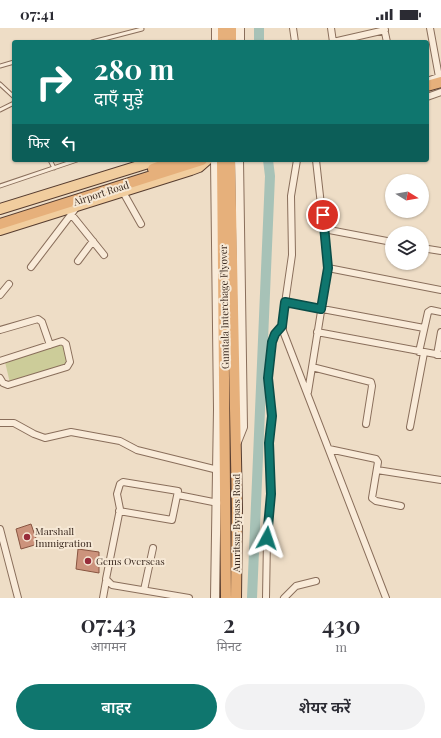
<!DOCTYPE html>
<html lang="hi">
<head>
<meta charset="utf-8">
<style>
  :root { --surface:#fff; --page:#f2f2f3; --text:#2b2b33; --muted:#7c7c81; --accent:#0f766e }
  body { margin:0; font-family:"Playfair Display","Noto Sans Devanagari",serif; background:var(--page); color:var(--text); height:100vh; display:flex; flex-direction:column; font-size:15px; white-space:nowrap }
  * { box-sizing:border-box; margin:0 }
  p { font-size:13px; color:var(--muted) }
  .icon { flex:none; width:22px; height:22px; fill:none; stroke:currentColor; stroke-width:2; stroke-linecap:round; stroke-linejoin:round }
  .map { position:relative; height:570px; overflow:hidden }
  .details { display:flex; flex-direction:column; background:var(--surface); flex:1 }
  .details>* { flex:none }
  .banner { position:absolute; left:12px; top:12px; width:417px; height:122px; border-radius:4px; box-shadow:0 1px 3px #0004; background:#0f766e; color:#fff; overflow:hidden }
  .needle { width:26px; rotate:101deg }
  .buttons { position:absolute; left:385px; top:146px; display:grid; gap:8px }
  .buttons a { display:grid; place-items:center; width:44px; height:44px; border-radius:50%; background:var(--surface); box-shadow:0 1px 3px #0004; font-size:20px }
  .pin { position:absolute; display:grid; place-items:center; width:34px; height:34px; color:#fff; margin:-17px; border:2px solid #fff; border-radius:50%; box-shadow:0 1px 4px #0007 }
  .me { position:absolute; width:44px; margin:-22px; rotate:5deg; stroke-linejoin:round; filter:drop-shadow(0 0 3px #0008) }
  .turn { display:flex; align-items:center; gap:14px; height:84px; padding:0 16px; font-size:18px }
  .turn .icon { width:52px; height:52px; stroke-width:2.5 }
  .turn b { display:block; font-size:28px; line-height:34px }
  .then { display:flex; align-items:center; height:38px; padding:0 16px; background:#0003; gap:8px; font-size:15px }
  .eta { display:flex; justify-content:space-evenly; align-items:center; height:68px; text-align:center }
  .eta b { font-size:24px; font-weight:600; line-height:28px }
  .action { display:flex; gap:8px; margin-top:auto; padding:8px 16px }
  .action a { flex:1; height:46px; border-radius:24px; background:var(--accent); color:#fff; font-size:16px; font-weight:600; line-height:46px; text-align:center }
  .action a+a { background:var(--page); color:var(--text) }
  .status { display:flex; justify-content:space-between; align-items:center; height:28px; padding:0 20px; background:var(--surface); direction:ltr }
  .status svg { height:11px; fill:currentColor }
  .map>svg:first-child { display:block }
  .green { fill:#cc9 }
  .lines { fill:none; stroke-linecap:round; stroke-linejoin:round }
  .river { stroke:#a7c2b7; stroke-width:10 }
  .building { fill:#cc937c; stroke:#885541 }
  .service-casing { stroke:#896e5b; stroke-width:5 }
  .minor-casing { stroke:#896e5b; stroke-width:8 }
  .tertiary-casing { stroke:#896e5b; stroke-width:10 }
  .primary-casing { stroke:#573d30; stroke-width:12 }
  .trunk-casing { stroke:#573d30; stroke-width:12 }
  .service { stroke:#f9ebd9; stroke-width:3 }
  .minor { stroke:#f9ebd9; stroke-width:6 }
  .tertiary { stroke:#f9ebd9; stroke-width:8 }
  .primary { stroke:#f1cd9e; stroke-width:10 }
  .trunk { stroke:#e6b07b; stroke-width:10 }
  .route-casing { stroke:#0a4d48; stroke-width:10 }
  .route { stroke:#0f766e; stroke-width:7 }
  .poi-dot { fill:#982c3a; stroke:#f6e8d5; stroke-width:1.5 }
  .labels { text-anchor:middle; stroke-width:4; stroke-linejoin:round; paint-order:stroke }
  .street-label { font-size:10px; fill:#3a291f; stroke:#f6e8d5 }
  .poi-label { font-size:10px; fill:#3a291f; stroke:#f6e8d5; text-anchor:start }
</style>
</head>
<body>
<div class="status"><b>07:41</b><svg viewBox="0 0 49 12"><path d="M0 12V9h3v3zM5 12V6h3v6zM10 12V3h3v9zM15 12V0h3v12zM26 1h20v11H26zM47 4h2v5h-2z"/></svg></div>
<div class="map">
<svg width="441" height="570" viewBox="0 0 441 570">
  <rect width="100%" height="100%" fill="#eeddc6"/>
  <!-- green -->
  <path class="green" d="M66 315 70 336 10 355 5 334Z"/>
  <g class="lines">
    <!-- river -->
    <path class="river" d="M259 0V14
      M252 570 270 148 268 132"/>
  </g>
  <!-- building -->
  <path class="building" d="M31 496 38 516 21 521 16 501Z
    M78 521 99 524V545L76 541Z"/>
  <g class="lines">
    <!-- service casing -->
    <g class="service-casing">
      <path id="service" d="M92 14 142 1
        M0 38 14 34
        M0 56 14 69
        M0 82 14 75
        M50 132 54 140
        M0 158 77 132"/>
    </g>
    <!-- minor casing -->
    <g class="minor-casing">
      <path id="minor" d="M293 0 295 14
        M331 0 333 14
        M384 0 387 14
        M430 0 439 49
        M333 14 385 2
        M427 53 441 48
        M427 69 441 64
        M297 132 291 168 292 227 283 289V303L386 570
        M123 164 141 196
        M71 186 104 227
        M324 201 392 214
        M422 220 441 223
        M78 233 93 213
        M31 239 76 180
        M328 240 441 262
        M0 267 9 256
        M285 274 424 300
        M0 302 38 291 42 294 50 317
        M317 304 441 327
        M419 324 428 284 431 282 441 284
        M437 327 441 304
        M0 333 62 313 66 316 70 334 67 339 8 357 3 355 0 350
        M312 339 371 354 372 358 366 396
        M308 364 328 240 316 132
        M0 395H14L34 406 45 410 71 404 120 413 137 422 218 442
        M410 399 424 325
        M329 421 376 431 378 434 372 470 376 473 401 478
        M377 442 441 452
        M178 467 218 475
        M119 483 172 492 178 463 123 454 120 456 117 466 120 481 106 551 112 557 189 570
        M0 501 18 570
        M144 562 153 520
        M103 570 106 553
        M266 570 267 511 271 466 269 415 272 388 268 350 272 314 275 306 282 298
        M284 570 296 558 316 553"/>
    </g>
    <!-- tertiary casing -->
    <g class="tertiary-casing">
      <path id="tertiary" d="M216 14V0
        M240 14V0
        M215 132 218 381 215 570
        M237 414 243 399 239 132"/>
    </g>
    <!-- primary casing -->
    <g class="primary-casing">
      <path id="primary" d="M0 181 158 132
        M0 202 191 142 199 139 207 132"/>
    </g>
    <!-- trunk casing -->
    <g class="trunk-casing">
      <path id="trunk" d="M223 14V0
        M231 14V0
        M427 58 441 54
        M222 132 226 570
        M230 132 237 480 236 570
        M153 141 177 132
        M0 196 202 132"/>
    </g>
    <!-- service -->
    <use href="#service" class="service"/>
    <!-- minor -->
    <use href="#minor" class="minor"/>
    <!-- tertiary -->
    <use href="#tertiary" class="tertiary"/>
    <!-- primary -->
    <use href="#primary" class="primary"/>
    <!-- trunk -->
    <use href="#trunk" class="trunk"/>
  </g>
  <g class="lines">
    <!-- route casing -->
    <g class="route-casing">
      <path id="route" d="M267 510 271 466 269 415 272 388 268 350 272 314 275 306 282 298 285 274 321 281 328 240 323 187"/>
    </g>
    <!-- route -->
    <use href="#route" class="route"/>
  </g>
  <!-- markers -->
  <g class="poi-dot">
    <circle cx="27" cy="509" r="4"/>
    <circle cx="88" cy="533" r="4"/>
  </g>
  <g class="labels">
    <!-- street labels -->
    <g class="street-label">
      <text transform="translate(101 165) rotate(-18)" y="4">Airport Road</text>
      <text transform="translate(224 279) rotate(-91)" y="4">Gumtala Interchage Flyover</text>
      <text transform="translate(236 495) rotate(-90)" y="4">Amritsar Bypass Road</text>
    </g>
    <!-- poi labels -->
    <g class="poi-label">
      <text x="35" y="507">Marshall<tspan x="35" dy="12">Immigration</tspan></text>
      <text x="96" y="537">Gems Overseas</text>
    </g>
  </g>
</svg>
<div class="buttons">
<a><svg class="needle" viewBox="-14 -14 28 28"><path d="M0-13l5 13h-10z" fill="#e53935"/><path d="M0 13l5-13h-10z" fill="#7c7c81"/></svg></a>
<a><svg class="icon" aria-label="layers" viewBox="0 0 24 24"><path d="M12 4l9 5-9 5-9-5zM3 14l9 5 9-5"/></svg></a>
</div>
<div class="pin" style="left:323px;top:187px;background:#d93025"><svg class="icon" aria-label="arrive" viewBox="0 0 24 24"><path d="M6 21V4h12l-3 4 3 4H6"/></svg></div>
<svg class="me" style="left:267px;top:510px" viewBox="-20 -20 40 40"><path d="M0-17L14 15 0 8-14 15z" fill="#0f766e" stroke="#fff" stroke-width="4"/></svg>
<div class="banner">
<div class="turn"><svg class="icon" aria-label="right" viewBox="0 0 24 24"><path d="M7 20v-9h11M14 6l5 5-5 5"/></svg><div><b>280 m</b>दाएँ मुड़ें</div></div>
<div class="then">फिर<svg class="icon" aria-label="left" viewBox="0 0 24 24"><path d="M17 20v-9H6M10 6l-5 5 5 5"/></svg></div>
</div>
</div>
<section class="details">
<div class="eta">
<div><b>07:43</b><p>आगमन</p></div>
<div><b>2</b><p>मिनट</p></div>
<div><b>430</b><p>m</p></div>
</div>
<div class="action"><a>बाहर</a><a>शेयर करें</a></div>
</section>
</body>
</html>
